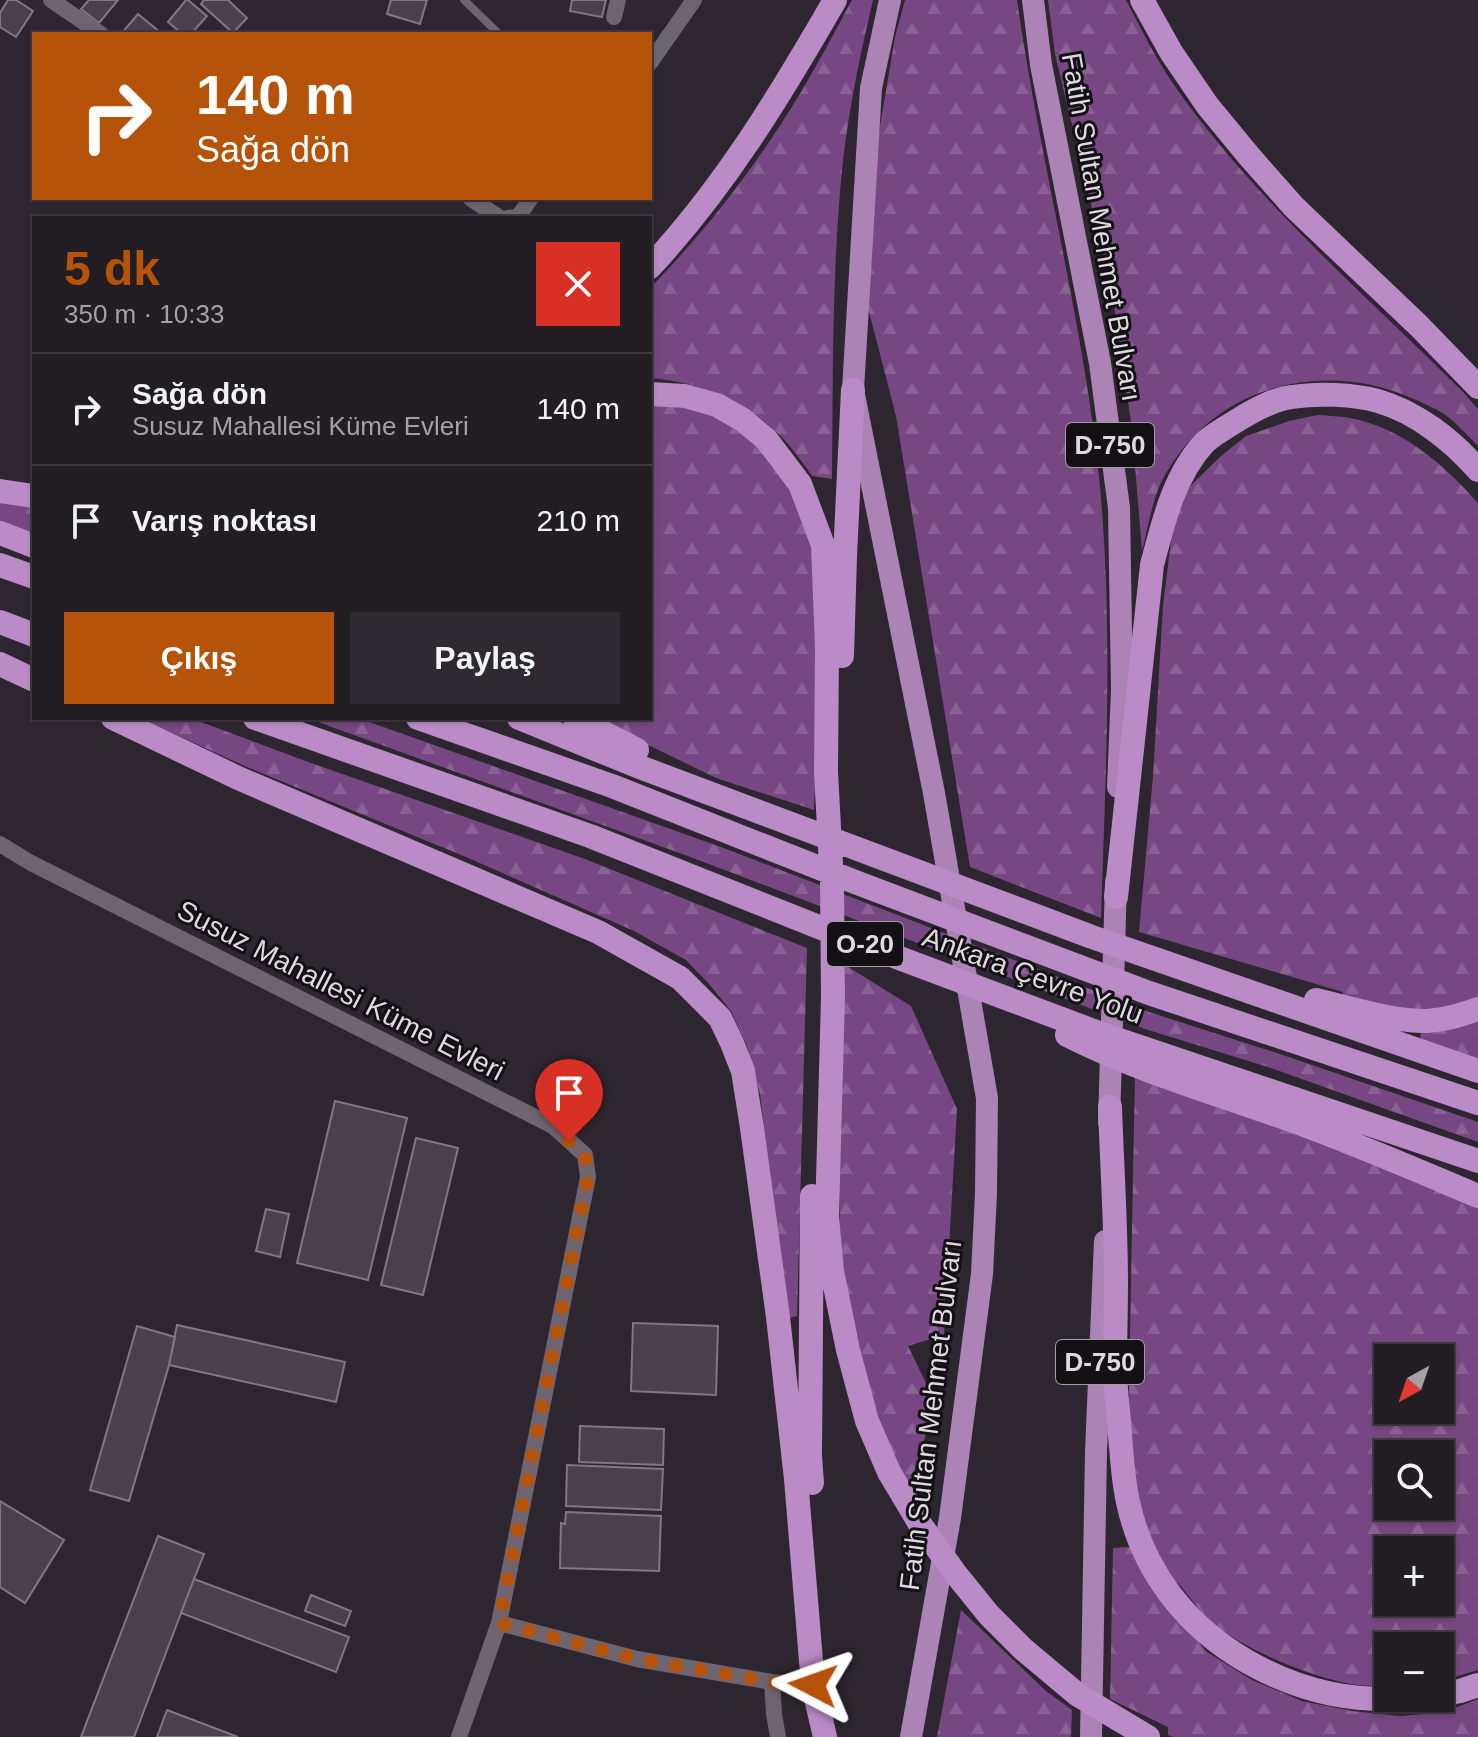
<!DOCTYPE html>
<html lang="tr">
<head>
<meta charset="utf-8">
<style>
  :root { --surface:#221c23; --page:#2e2930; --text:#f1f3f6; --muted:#a2a1a6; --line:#3f3a41; --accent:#b45309 }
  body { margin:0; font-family:Arial,sans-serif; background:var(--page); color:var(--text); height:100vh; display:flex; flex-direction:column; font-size:30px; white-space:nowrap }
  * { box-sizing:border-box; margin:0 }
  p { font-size:26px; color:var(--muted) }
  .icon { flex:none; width:44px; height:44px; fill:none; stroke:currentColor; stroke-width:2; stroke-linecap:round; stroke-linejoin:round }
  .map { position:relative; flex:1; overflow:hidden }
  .side { position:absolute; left:32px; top:216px; width:620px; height:504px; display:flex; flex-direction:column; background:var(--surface); border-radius:0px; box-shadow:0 2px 6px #0004,0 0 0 2px var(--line) }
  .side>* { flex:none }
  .guide { position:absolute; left:32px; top:32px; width:620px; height:168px; border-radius:0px; box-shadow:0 2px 6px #0004,0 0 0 2px var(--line); background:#b45309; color:#fff; overflow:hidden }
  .needle { width:52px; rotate:220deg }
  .controls { position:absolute; left:1374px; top:1344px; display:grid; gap:16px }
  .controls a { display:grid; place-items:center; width:80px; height:80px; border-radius:0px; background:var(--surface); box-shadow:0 2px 6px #0004,0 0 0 2px var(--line); font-size:40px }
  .pin { position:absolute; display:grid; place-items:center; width:68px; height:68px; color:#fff; margin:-82px -34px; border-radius:50% 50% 50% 0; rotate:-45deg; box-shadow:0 0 8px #0007 }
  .pin .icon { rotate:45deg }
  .me { position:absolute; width:88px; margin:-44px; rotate:274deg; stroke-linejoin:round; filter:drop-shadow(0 0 6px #0008) }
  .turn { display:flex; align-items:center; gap:28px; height:168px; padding:0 32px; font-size:36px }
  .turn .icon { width:104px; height:104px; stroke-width:2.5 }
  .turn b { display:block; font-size:56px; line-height:68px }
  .round { display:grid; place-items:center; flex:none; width:84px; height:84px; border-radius:0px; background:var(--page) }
  .head { display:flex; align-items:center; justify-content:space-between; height:136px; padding:0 32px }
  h1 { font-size:48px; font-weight:600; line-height:60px; color:var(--accent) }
  .button { display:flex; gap:16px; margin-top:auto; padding:16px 32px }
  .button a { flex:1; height:92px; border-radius:0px; background:var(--accent); color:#fff; font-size:32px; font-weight:600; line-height:92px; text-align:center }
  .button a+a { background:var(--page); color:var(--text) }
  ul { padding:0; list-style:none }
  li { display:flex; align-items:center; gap:24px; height:112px; padding:0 32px; border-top:2px solid var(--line) }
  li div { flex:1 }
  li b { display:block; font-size:30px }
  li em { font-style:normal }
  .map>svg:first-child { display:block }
  .forest { fill:url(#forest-firs); fill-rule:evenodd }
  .building { fill:#48404b; stroke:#807783; stroke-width:2 }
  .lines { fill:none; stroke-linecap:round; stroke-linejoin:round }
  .service { stroke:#6e6470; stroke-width:8 }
  .minor { stroke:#6e6470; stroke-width:16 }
  .trunk { stroke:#ab83b5; stroke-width:22 }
  .motorway { stroke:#ba8bc6; stroke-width:24 }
  .route { stroke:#b45309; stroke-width:14; stroke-dasharray:0 25.2 }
  .labels { text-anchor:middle; stroke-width:6; stroke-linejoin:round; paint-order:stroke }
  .shield { fill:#131014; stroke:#a29da3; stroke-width:2 }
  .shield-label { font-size:26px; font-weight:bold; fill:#dfd9e0 }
  .street-label { font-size:28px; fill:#dfd9e0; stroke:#131014 }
</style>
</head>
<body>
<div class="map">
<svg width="1478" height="1737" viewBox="0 0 1478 1737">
  <defs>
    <pattern id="forest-firs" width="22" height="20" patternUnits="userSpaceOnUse" patternTransform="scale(2)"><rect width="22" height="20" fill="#764783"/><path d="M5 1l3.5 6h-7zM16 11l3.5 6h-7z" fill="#896194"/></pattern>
  </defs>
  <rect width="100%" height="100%" fill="#2d252f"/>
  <!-- forest -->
  <path class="forest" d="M852 0H873C858 64 845 127 840 192 832 288 833 383 832 479L812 476C805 466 797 455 789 445 754 405 704 382 650 378V288C708 229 758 163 801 92 819 62 835 31 852 0Z
    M905 0H1017C1038 148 1076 293 1095 441 1115 599 1106 760 1101 918L970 867 896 416 867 304 869 215 880 126 895 37Z
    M1048 0H1126C1141 29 1156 59 1174 85 1255 201 1364 293 1463 392L1478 409V446C1468 436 1458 425 1447 416 1437 409 1425 404 1414 399 1321 357 1210 387 1162 481 1153 497 1147 532 1142 551L1132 429 1112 291 1055 54Z
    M650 406C669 406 687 407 705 412 733 421 771 454 786 479 799 503 808 529 813 555L817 730 814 810 716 778 593 718H650Z
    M1318 415C1329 416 1340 416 1350 418 1403 428 1443 464 1478 503V999L1428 1012 1341 997 1343 992 1139 932 1153 776 1163 606 1173 525 1187 489 1221 456 1246 436 1289 421Z
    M0 501 34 507V536L0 524Z
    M139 718H190L311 763 585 859 807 948 797 1316 786 1319 760 1094 747 1046 731 1011 709 984 686 960 634 931 466 857 247 767Z
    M307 718H358L721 847 1152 1013 1277 1053 1478 1122V1142L1271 1068 1145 1029 685 855Z
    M845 965 911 1006 957 1109 944 1335 908 1346 936 1404 909 1486 888 1445 872 1402 844 1279 840 1229 838 1147Z
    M1478 1022V1060L1420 1039 1421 1032 1454 1028Z
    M1135 1072 1374 1160 1478 1206V1670L1440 1681V1646H1388V1686C1378 1686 1367 1686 1357 1685 1315 1679 1247 1651 1214 1624 1200 1613 1189 1595 1177 1582L1173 1584 1143 1529 1130 1445 1129 1388ZM1388 1358H1440V1410H1388ZM1388 1454H1440V1506H1388ZM1388 1550H1440V1602H1388Z
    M1131 1547 1158 1593 1207 1652 1252 1680 1302 1701 1352 1711 1400 1716 1445 1712 1478 1699V1737H1173L1168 1735V1727L1110 1699 1113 1548Z
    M961 1610 1046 1691 1072 1710 1071 1737H937Z"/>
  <!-- building -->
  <path class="building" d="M8 0H16L33 11 16 37 0 27V13Z
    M89 0H118L99 23 81 9Z
    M186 0H188L207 16 191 34H182L168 22Z
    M204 0H228L247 18 233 33 201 4Z
    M391 0H427L420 24 387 14Z
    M572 0H606L602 17 570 11Z
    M138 14 160 32 158 34H121Z
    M335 1101 407 1118 368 1280 297 1263Z
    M416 1138 458 1148 423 1295 381 1285Z
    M266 1209 289 1214 280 1257 256 1251Z
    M633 1323 718 1326 716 1395 631 1391Z
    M177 1325 345 1362 336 1402 169 1365Z
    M137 1326 175 1337 169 1365 129 1501 90 1490Z
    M580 1426 664 1429 663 1465 579 1462Z
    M567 1465 663 1469 661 1510 566 1506Z
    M0 1501 64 1540 25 1603 0 1587Z
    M566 1512 661 1516 659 1571 560 1568 561 1523 565 1524Z
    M158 1536 204 1554 194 1579 134 1737H81Z
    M194 1579 349 1637 336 1672 181 1613Z
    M311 1595 351 1611 345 1626 305 1611Z
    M167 1710 238 1737H157Z"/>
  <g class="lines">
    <!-- service -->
    <path class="service" d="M464 0 499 34"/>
    <!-- minor -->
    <path class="minor" d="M51 0 101 34
      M614 17 618 0
      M650 63 694 0
      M470 198 500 218
      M508 218 518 217 531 198
      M0 844 31 863 553 1126 585 1155 588 1177 499 1623 637 1659 772 1682 813 1685
      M772 1682 774 1714 778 1737
      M459 1737 499 1623"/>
    <!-- trunk -->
    <path class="trunk" d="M890 0 871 88 853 390 934 793 987 1098 986 1194 982 1274 950 1518 911 1737
      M1033 0 1041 65 1100 363 1119 508 1122 689 1118 787
      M1109 1123 1116 882
      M1091 1737 1096 1452 1105 1241"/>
    <!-- motorway -->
    <path class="motorway" d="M1142 0 1171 52 1207 105 1249 156 1294 207 1419 326 1478 387
      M650 267C724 188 781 94 835 0
      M650 394 685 396 717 405 743 420 766 439 800 484 823 545 827 649 826 772 832 883 833 997 827 1216 832 1271 848 1350 867 1421 889 1472 920 1524 955 1573 989 1615 1023 1649 1078 1695 1148 1737
      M0 491 34 496
      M0 533 34 546
      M0 565 34 577
      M0 622 34 635
      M842 656 845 556 853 390
      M0 664 34 680
      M113 718 238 778 598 932 680 978 720 1018 732 1043 743 1071 752 1128 778 1317 796 1479 813 1685 825 1737
      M255 718 590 836 854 941 1099 1033 1478 1161
      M418 718 612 786 855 882 1149 993 1478 1103
      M519 718 637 766 1092 937 1478 1071
      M575 718 637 750
      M1116 897 1152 565C1163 523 1174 475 1205 442 1215 433 1230 425 1241 418 1256 409 1274 399 1292 397 1317 393 1353 394 1378 401 1416 412 1452 440 1478 470
      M1316 1000C1349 1008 1388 1020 1422 1021 1440 1021 1461 1015 1478 1009
      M1067 1035C1136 1070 1212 1092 1285 1118 1350 1141 1414 1169 1478 1196
      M1110 1107C1112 1166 1116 1225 1116 1283 1116 1312 1115 1340 1115 1368 1115 1391 1119 1413 1120 1435 1122 1457 1123 1480 1128 1502 1143 1572 1187 1627 1248 1662 1303 1693 1355 1703 1417 1698
      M812 1483 810 1456 812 1196
      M1440 1695 1460 1691 1478 1685"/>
  </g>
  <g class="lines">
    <!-- route -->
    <path class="route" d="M569 1141 585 1155 588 1177 499 1623 637 1659 772 1682 813 1685"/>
  </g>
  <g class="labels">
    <!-- shield labels -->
    <g class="shield">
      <rect x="1066" y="423" width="88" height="44" rx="6"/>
      <rect x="827" y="922" width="76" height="44" rx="6"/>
      <rect x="1056" y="1340" width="88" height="44" rx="6"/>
    </g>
    <g class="shield-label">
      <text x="1110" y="454">D-750</text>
      <text x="865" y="953">O-20</text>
      <text x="1100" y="1371">D-750</text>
    </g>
    <!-- street labels -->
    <g class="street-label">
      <text transform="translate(1102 227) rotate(80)" y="10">Fatih Sultan Mehmet Bulvarı</text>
      <text transform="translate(1033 975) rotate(20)" y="10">Ankara Çevre Yolu</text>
      <text transform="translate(341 990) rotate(27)" y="10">Susuz Mahallesi Küme Evleri</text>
      <text transform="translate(930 1415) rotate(-83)" y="10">Fatih Sultan Mehmet Bulvarı</text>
    </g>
  </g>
</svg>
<div class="controls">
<a><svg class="needle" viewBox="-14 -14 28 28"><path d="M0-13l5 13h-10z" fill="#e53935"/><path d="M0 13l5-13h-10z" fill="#a2a1a6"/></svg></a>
<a><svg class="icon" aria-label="search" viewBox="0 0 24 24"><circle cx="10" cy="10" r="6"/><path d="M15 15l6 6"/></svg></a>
<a>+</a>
<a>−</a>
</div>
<div class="pin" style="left:569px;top:1141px;background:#d93025"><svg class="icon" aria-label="arrive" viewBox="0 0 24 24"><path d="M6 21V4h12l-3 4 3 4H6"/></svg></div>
<svg class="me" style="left:813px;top:1685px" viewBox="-20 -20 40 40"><path d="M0-17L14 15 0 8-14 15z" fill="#b45309" stroke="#fff" stroke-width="4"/></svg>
<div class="guide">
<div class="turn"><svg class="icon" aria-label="right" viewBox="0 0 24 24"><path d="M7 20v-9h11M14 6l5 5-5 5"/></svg><div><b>140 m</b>Sağa dön</div></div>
</div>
<section class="side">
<div class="head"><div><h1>5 dk</h1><p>350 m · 10:33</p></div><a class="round" style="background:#d93025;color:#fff"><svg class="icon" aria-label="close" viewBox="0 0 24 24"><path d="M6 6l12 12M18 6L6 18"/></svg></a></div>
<ul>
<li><svg class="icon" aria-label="right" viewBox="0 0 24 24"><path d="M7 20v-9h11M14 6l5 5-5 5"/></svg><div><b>Sağa dön</b><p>Susuz Mahallesi Küme Evleri</p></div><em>140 m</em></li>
<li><svg class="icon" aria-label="arrive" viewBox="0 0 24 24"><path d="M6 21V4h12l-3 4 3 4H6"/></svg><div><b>Varış noktası</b></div><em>210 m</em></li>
</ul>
<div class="button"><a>Çıkış</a><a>Paylaş</a></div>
</section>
</div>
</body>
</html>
